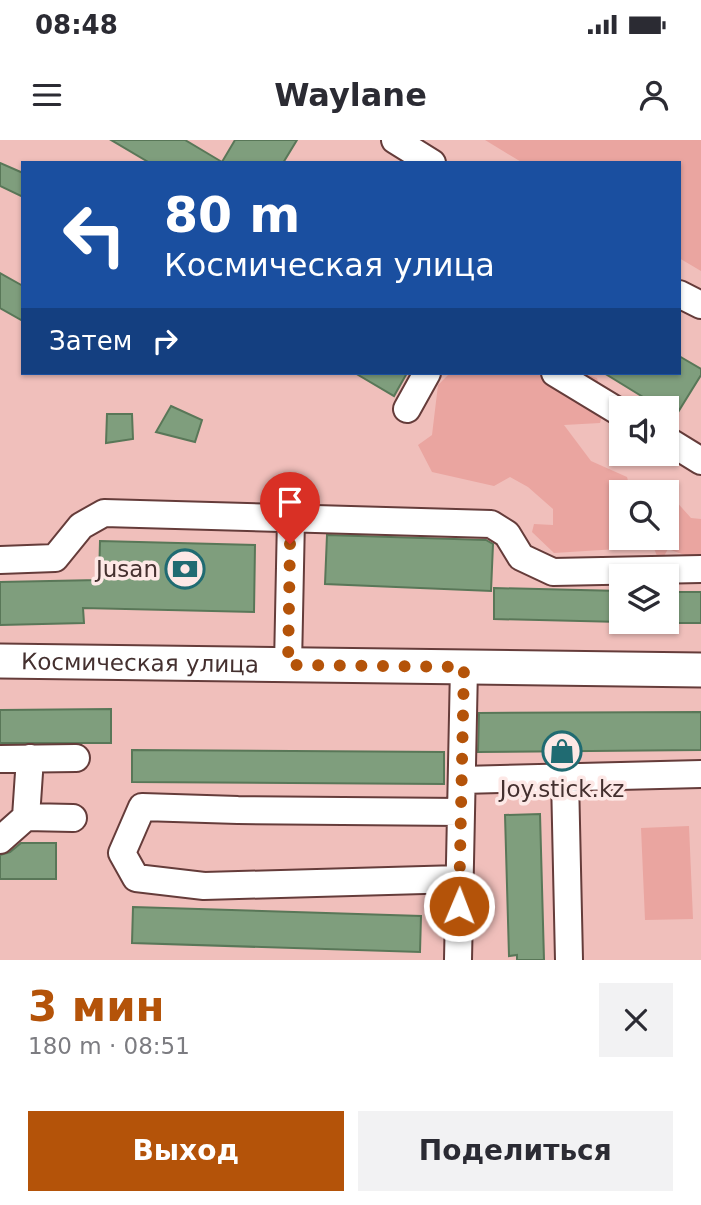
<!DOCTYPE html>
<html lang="ru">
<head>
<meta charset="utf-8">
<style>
  :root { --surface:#fff; --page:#f2f2f3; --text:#2b2b33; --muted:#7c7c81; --accent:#b45309 }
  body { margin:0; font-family:"DejaVu Sans",sans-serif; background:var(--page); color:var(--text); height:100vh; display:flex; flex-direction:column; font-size:26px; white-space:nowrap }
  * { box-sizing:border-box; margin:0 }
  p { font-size:23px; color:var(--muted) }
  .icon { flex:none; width:38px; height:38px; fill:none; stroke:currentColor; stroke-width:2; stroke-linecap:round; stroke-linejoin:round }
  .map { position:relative; height:820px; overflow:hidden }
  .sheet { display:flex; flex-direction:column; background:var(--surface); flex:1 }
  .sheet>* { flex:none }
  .banner { position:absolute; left:21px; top:21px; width:660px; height:214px; border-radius:0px; box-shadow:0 2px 5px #0004; background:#1a4fa0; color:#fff; overflow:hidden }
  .controls { position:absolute; left:609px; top:256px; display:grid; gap:14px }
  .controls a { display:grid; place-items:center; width:70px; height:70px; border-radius:0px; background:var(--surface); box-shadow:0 2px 5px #0004; font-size:35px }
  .pin { position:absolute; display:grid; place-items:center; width:60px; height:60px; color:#fff; margin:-72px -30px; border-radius:50% 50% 50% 0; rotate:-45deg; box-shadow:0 0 7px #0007 }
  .pin .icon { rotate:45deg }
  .me { position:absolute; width:77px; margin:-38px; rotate:1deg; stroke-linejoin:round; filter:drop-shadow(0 0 5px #0008) }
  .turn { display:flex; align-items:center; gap:24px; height:147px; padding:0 28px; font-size:32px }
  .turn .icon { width:91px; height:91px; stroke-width:2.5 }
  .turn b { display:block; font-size:49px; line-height:60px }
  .then { display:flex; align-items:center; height:66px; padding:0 28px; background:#0003; gap:14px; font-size:26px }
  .round { display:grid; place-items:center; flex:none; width:74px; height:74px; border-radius:0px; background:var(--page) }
  .headline { display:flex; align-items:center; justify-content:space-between; height:119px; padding:0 28px }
  h1 { font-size:42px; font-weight:600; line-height:52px; color:var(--accent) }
  .primary-button { display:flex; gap:14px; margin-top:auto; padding:14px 28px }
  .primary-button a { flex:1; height:80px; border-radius:0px; background:var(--accent); color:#fff; font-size:28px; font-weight:600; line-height:80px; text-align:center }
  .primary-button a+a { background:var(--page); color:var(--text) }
  .status { display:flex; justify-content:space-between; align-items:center; height:49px; padding:0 35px; background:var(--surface); direction:ltr }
  .status svg { height:19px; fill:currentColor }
  header { display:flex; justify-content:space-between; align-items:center; height:91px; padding:0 28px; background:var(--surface); font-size:32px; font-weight:600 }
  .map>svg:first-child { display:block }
  .green { fill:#eaa5a0 }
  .building { fill:#7f9e7d; stroke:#597758; stroke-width:2 }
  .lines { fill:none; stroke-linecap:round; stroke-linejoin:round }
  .minor-casing { stroke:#653c3a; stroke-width:30 }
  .major-casing { stroke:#653c3a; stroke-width:37 }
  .minor { stroke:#fff; stroke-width:26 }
  .major { stroke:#fff; stroke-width:33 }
  .route { stroke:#b45309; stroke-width:12; stroke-dasharray:0 21.6 }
  .labels { text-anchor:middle; stroke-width:7; stroke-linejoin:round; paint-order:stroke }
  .poi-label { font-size:23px; fill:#44302f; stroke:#fde8e6; text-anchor:end }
  .street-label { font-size:23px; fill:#44302f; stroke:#fde8e6 }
</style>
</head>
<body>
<div class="status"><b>08:48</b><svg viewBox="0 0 49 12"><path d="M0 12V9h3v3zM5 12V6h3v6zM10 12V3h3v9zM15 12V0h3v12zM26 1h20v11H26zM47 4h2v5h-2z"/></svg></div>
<header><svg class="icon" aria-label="menu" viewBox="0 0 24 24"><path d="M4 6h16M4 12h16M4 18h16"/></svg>Waylane<svg class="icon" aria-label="person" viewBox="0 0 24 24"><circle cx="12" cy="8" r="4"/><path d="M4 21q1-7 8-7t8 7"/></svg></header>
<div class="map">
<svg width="701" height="820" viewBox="0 0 701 820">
  <rect width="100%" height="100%" fill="#f0bfbb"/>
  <!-- green -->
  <path class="green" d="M485 0H701V131L679 118V23H523Z
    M450 233H537L555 244C574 231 575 230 597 238L605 264 600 283 564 285 591 321 627 337 631 352H621V373L616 378 621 379V397H667V370L674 359 691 378 701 379V416L693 418 668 409 660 423 650 399 633 408 554 413 532 392 534 384 553 385V369L528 347 510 337 494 346 432 332 418 305 432 295 438 245Z
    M689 686 693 779 645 780 641 688Z"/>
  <!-- building -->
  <path class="building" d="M111 0H185L222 22 235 0H297L283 23H150Z
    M0 23 23 33V57L0 46Z
    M0 133 23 146V181L0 168Z
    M679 216 701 229V235L675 277 667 271V268H661L604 233H679Z
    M355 233H407L394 256Z
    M171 266 202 280 195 302 156 292Z
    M107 274H132L133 299 106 303Z
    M327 395 486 400 493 404 491 451 325 444Z
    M100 401 255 405 254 472 83 468 84 483 0 485V442L99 440Z
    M494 448 621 451V482L494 479Z
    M667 452H701V483H667Z
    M111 569V603H0V570Z
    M701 572V610L478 612 479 573Z
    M132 610 444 612V644L132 642Z
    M540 674 544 820H517V815L509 816 505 675Z
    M21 703H56V739H0V715L10 712Z
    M133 767 421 776 420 812 132 803Z"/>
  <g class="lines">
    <!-- minor casing -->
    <g class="minor-casing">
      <path id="minor" d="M395 0 432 23
        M679 154 701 165
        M555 233 621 273
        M407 269 427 233
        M667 300 701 321
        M0 420 55 418 81 386 104 373 491 384 507 394 521 417 553 432 701 429
        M288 525 291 378
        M0 619 76 618
        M565 638 569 820
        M462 640 701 634
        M26 677 30 618
        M0 700 26 677 73 678
        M460 739 204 746 136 738 122 713 142 667 238 670 461 672
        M458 820 464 527"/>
    </g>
    <!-- major casing -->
    <g class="major-casing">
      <g id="major">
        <path id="s1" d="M0 521 701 530"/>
      </g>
    </g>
    <!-- minor -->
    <use href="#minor" class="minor"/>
    <!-- major -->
    <use href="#major" class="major"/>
  </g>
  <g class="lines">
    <!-- route -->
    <path class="route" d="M290 404 288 525 464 527 459 766"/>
  </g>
  <!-- icons -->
  <defs>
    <g id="bank-ring" transform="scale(2.0125)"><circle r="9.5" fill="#fde8e6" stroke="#206b72" stroke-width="1.5"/><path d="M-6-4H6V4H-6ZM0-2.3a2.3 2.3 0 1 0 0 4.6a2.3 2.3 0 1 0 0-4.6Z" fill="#206b72"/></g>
    <g id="shop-ring" transform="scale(2.0125)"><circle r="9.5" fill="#fde8e6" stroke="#206b72" stroke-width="1.5"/><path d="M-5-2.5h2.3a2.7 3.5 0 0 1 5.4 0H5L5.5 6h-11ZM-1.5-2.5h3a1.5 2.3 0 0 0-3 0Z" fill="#206b72"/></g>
  </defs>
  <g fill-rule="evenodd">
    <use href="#bank-ring" x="185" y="429"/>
    <use href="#shop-ring" x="562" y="611"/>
  </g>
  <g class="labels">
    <!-- poi labels -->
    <g class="poi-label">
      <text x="158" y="437">Jusan</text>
      <text x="562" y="657" text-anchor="middle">Joy.stick.kz</text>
    </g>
    <!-- street labels -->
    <g class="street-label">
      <text dy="8" stroke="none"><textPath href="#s1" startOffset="140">Космическая улица</textPath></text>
    </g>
  </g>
</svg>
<div class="controls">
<a><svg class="icon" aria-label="sound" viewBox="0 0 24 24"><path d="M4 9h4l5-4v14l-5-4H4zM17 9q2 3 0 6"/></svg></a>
<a><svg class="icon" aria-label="search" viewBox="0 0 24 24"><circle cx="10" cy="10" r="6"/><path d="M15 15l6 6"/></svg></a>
<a><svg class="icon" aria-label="layers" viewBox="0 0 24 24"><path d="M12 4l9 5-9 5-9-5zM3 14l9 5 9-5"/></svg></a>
</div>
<div class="pin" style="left:290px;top:404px;background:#d93025"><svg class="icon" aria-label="arrive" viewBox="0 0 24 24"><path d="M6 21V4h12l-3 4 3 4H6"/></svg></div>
<svg class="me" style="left:459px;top:766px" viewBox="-20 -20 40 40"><circle r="17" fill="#b45309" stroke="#fff" stroke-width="3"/><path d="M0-11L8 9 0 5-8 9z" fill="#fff"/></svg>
<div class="banner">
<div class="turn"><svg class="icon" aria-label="left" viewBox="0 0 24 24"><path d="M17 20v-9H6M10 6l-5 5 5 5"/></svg><div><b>80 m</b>Космическая улица</div></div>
<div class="then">Затем<svg class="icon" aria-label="right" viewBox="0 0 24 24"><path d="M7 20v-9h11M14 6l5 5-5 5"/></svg></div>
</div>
</div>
<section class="sheet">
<div class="headline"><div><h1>3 мин</h1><p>180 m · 08:51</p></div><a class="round"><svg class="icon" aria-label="close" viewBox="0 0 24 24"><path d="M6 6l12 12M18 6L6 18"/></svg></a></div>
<div class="primary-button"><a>Выход</a><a>Поделиться</a></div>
</section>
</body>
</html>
